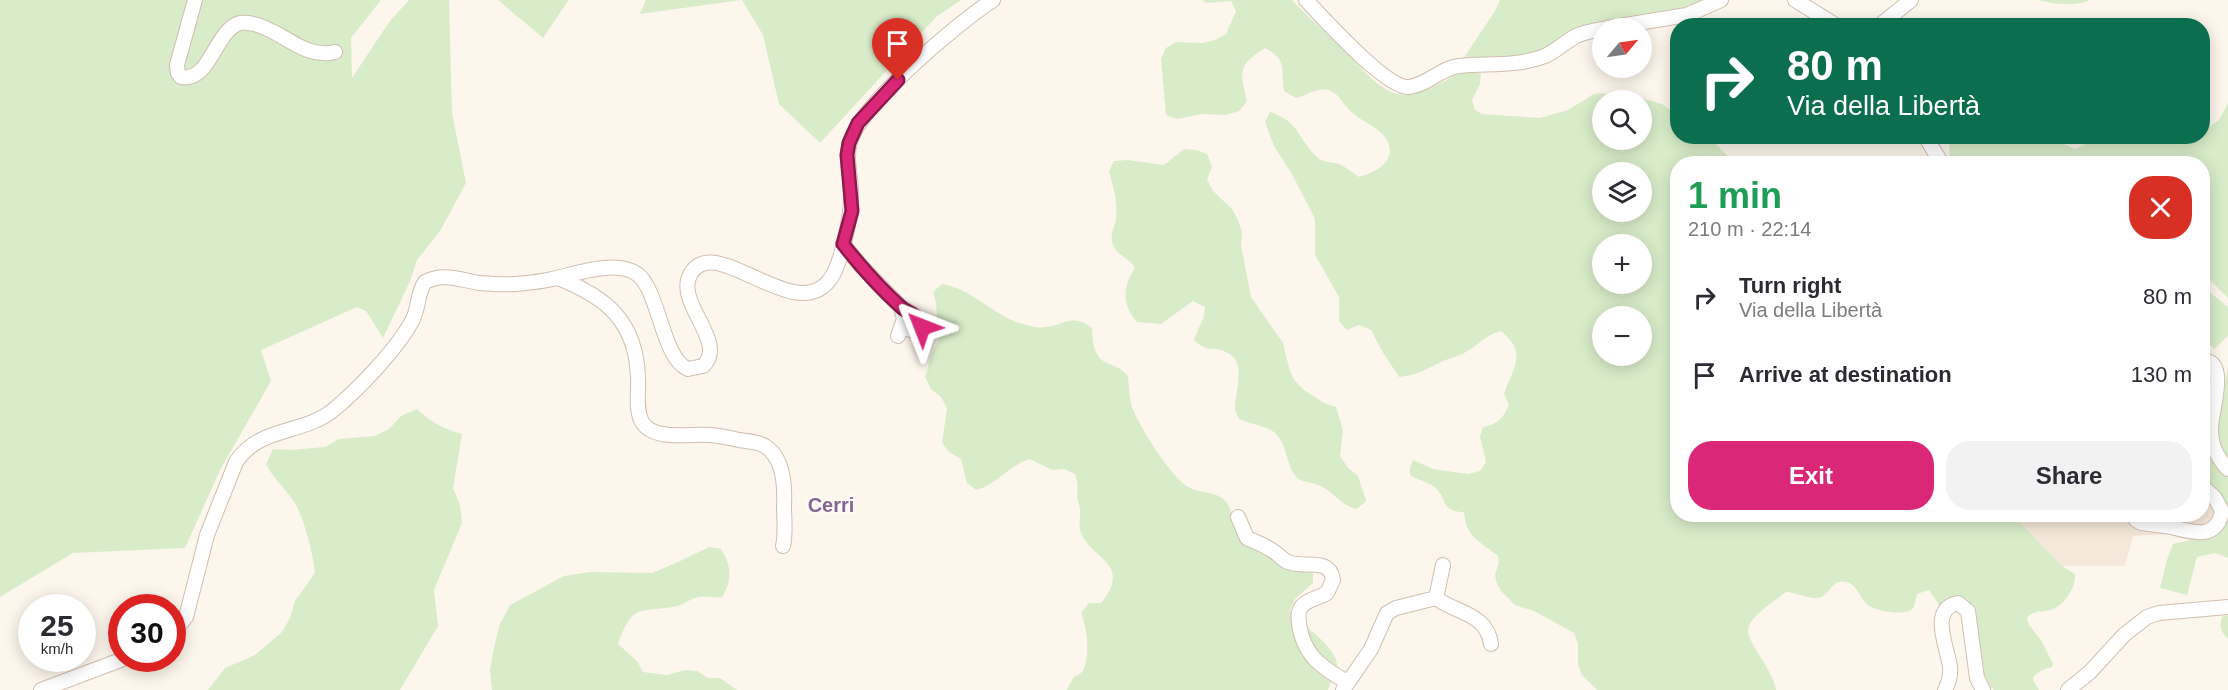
<!DOCTYPE html>
<html lang="en">
<head>
<meta charset="utf-8">
<style>
  :root { --surface:#fff; --page:#f2f2f3; --text:#2b2b33; --muted:#7c7c81; --accent:#db2777 }
  body { margin:0; font-family:Arial,sans-serif; background:var(--page); color:var(--text); height:100vh; display:flex; flex-direction:column; font-size:22px; white-space:nowrap }
  * { box-sizing:border-box; margin:0 }
  p { font-size:20px; color:var(--muted) }
  .icon { flex:none; width:33px; height:33px; fill:none; stroke:currentColor; stroke-width:2; stroke-linecap:round; stroke-linejoin:round }
  .map { position:relative; flex:1; overflow:hidden }
  .sheet { position:absolute; left:1670px; top:156px; width:540px; height:366px; display:flex; flex-direction:column; background:var(--surface); border-radius:24px; box-shadow:0 3px 15px #0003 }
  .sheet>* { flex:none }
  .hud { position:absolute; left:1670px; top:18px; width:540px; height:126px; border-radius:24px; box-shadow:0 3px 15px #0003; background:#0b6e4f; color:#fff; overflow:hidden }
  .needle { width:39px; rotate:61deg }
  .tools { position:absolute; left:1592px; top:18px; display:grid; gap:12px }
  .tools a { display:grid; place-items:center; width:60px; height:60px; border-radius:50%; background:var(--surface); box-shadow:0 3px 15px #0003; font-size:30px }
  .speed { position:absolute; left:18px; top:594px; display:flex; gap:12px; font-size:30px; font-weight:700; text-align:center }
  .speed>* { display:grid; place-content:center; width:78px; height:78px; border-radius:50%; background:var(--surface); box-shadow:0 3px 15px #0003; line-height:1 }
  .speed small { font-size:15px; font-weight:400 }
  .speed .limit { border:9px solid #d22; background:#fff; color:#111 }
  .pin { position:absolute; display:grid; place-items:center; width:51px; height:51px; color:#fff; margin:-62px -26px; border-radius:50% 50% 50% 0; rotate:-45deg; box-shadow:0 0 6px #0007 }
  .pin .icon { rotate:45deg }
  .me { position:absolute; width:66px; margin:-33px; rotate:315deg; stroke-linejoin:round; filter:drop-shadow(0 0 4px #0008) }
  .turn { display:flex; align-items:center; gap:21px; height:126px; padding:0 18px; font-size:27px }
  .turn .icon { width:78px; height:78px; stroke-width:2.5 }
  .turn b { display:block; font-size:42px; line-height:51px }
  .round { display:grid; place-items:center; flex:none; width:63px; height:63px; border-radius:24px; background:var(--page) }
  .headline { display:flex; align-items:center; justify-content:space-between; height:102px; padding:0 18px }
  h1 { font-size:36px; font-weight:800; line-height:45px; color:#1e9e55 }
  .button { display:flex; gap:12px; margin-top:auto; padding:12px 18px }
  .button a { flex:1; height:69px; border-radius:24px; background:var(--accent); color:#fff; font-size:24px; font-weight:800; line-height:69px; text-align:center }
  .button a+a { background:var(--page); color:var(--text) }
  ul { padding:0; list-style:none }
  li { display:flex; align-items:center; gap:18px; height:78px; padding:0 18px }
  li div { flex:1 }
  li b { display:block; font-size:22px }
  li em { font-style:normal }
  .map>svg:first-child { display:block }
  .residential { fill:#f5e8da }
  .green { fill:#d8ecc9; fill-rule:evenodd }
  .lines { fill:none; stroke-linecap:round; stroke-linejoin:round }
  .minor-casing { stroke:#d1beb0; stroke-width:16 }
  .minor { stroke:#fff; stroke-width:14 }
  .route-casing { stroke:#8e194d; stroke-width:15 }
  .route { stroke:#db2777; stroke-width:10 }
  .labels { text-anchor:middle; stroke-width:5; stroke-linejoin:round; paint-order:stroke }
  .quarter-label { font-size:20px; font-weight:bold; fill:#846695; stroke:#fffaf3 }
</style>
</head>
<body>
<div class="map">
<svg width="2228" height="690" viewBox="0 0 2228 690">
  <rect width="100%" height="100%" fill="#fdf6ec"/>
  <!-- residential -->
  <path class="residential" d="M2202 485 2222 511 2204 532 2133 536 2125 566H2062L2013 515 2202 514Z"/>
  <!-- green -->
  <path class="green" d="M0 0H381L351 38 352 78 389 22 409 0H449L452 113 466 183 440 231 417 260 410 281 383 338 366 311 357 307 261 350 271 381 220 470 185 548 73 553 0 597Z
    M498 0H568V1L543 38Z
    M646 0H741L640 14Z
    M742 0H961L936 17 820 143 779 104 763 35Z
    M1203 0H1292C1309 18 1328 34 1345 51 1359 65 1375 86 1394 93 1406 97 1419 92 1430 88 1448 82 1461 66 1481 74L1480 84 1472 100 1475 110 1482 114 1540 118 1568 110 1594 94 1603 93 1620 99 1637 97 1662 104 1677 115V136L1706 137 1714 142 1734 163 1677 164V514L2013 515 2062 566 2075 574C2076 587 2065 604 2053 609 2043 613 2034 609 2027 618L2029 625 2041 640 2053 664 2052 667 2042 670 2034 676 2033 680 2039 690H1994C1979 678 1972 624 1967 605H1939L1929 590 1917 594C1916 598 1915 605 1913 608 1906 617 1875 611 1868 605 1860 599 1857 584 1846 582 1833 579 1832 590 1823 596 1813 602 1797 592 1786 592 1777 599 1747 618 1748 631 1748 640 1763 659 1767 668 1771 675 1775 682 1776 690H1597L1582 675 1578 664V644L1574 633 1534 611 1515 605 1501 591 1496 581 1495 574 1499 563 1498 556C1480 541 1466 538 1464 512 1439 512 1448 496 1433 486 1426 481 1417 480 1410 475V468L1413 460 1433 469 1468 474 1480 471 1486 462 1480 437 1483 427C1498 424 1503 418 1509 405L1504 394C1513 368 1528 353 1501 331 1487 334 1481 343 1469 350 1461 356 1452 357 1443 361 1427 369 1418 375 1399 377L1382 351 1371 330 1359 325 1347 330 1339 321V297L1315 255V219L1293 176 1274 146 1265 122 1270 112C1300 122 1297 138 1317 157 1325 164 1331 161 1339 164 1346 167 1353 173 1359 177 1378 172 1401 158 1384 136 1376 126 1363 122 1354 114 1345 108 1341 96 1331 91 1319 86 1308 95 1296 98L1284 91C1281 69 1287 59 1265 48 1237 66 1240 71 1247 101L1239 111 1226 115 1202 114 1177 119 1166 115 1161 59 1166 48 1176 42 1202 43 1215 40 1226 34 1236 11 1231 1 1206 3ZM1602 100H1641V140H1602ZM1602 172H1641V212H1602ZM1602 244H1641V284H1602ZM1602 316H1641V356H1602Z
    M1500 0H1708L1698 5 1521 58 1463 59 1495 11Z
    M2037 0H2090C2075 7 2053 4 2037 0Z
    M2228 103V298L2202 272V164L1950 163 1949 137H2058L2064 144 2075 149 2086 144 2087 136 2167 137 2178 145 2195 137 2202 136V132L2219 120Z
    M1184 149 1196 150 1207 154 1212 167 1207 179 1213 191 1232 209 1238 220 1242 232 1241 245 1251 297 1283 343 1289 368 1294 380 1304 390 1324 403 1336 407 1343 430 1340 456 1348 468 1358 476 1366 501 1357 509C1339 505 1334 491 1318 485 1309 481 1299 483 1294 474 1285 460 1287 443 1274 432 1264 425 1250 424 1239 419 1237 415 1235 411 1235 406 1236 391 1246 362 1228 353 1214 345 1210 355 1194 340 1198 327 1205 320 1205 307L1193 301 1161 324 1137 322C1122 305 1122 287 1135 268 1128 257 1117 255 1113 245 1109 235 1115 227 1116 218 1118 201 1113 187 1109 171L1114 161 1127 160 1164 165Z
    M942 284C978 290 995 321 1035 327 1060 331 1069 310 1092 328 1093 341 1093 357 1107 363 1118 368 1118 366 1128 376 1129 385 1129 395 1131 404 1138 425 1168 472 1185 485 1198 495 1217 489 1227 503 1232 510 1234 521 1236 529L1313 571V583L1295 599 1290 611C1301 624 1340 649 1337 668 1336 675 1330 682 1328 690H1067C1069 686 1071 681 1074 677 1076 676 1081 673 1082 672 1091 658 1087 627 1081 613L1089 603H1101C1133 563 1092 560 1081 533 1078 525 1081 518 1080 510 1080 505 1077 501 1077 497 1078 487 1078 483 1075 474L1064 469 1052 470 1030 459C1009 465 998 484 976 490L967 483 961 459 949 452 942 443 947 408 941 397 931 389 925 377 932 353 939 340 936 303 933 292Z
    M2202 286 2228 307V336L2214 349 2202 336Z
    M2228 366V459L2220 447 2218 423Z
    M2208 368 2212 370 2211 456 2228 477V558L2215 553 2197 557 2187 595 2160 588 2167 560 2173 544 2211 535 2219 496 2202 479V373Z
    M417 409C431 422 443 429 462 434L453 488 460 505 462 523 434 590 438 626 400 690H208L225 668 255 655 282 632 290 618 295 601 315 573C313 554 305 522 296 505 288 491 274 480 266 464L273 449 291 450 325 447 339 439 375 436 389 429 401 416Z
    M709 547 721 549C731 565 733 580 722 597 714 598 707 596 699 597 691 598 682 606 673 607 636 612 633 605 618 644L637 661 643 672 667 675 685 670 697 671 708 678H720L737 690H492L490 670 494 647 500 624 510 605 564 576 590 572 652 573 676 563Z
    M2228 615V639C2221 632 2219 627 2222 617Z"/>
  <g class="lines">
    <!-- minor casing -->
    <g class="minor-casing">
      <path id="minor" d="M195 0 177 65 178 73 181 77C210 83 215 30 240 23 244 22 249 23 254 24 282 30 304 60 335 52
        M1306 0C1323 18 1387 89 1409 87 1427 85 1441 68 1459 66 1489 63 1516 67 1545 56 1556 51 1565 42 1576 36 1584 32 1593 31 1602 29
        M1795 0 1837 26
        M1879 26 1911 0
        M1607 28 1687 15 1721 0
        M1925 136 1942 164
        M843 244 861 266 901 307 904 319 898 336
        M558 278C606 297 636 321 638 377 639 391 635 409 642 422 654 442 692 433 711 435 721 436 730 438 739 440 746 441 759 442 765 446 784 458 785 486 784 505 784 519 786 533 783 546
        M901 307C909 313 920 316 922 327L918 331 910 330 903 322
        M2202 364 2207 361C2228 366 2210 414 2211 431 2211 445 2218 459 2228 469
        M2136 514V520L2141 523C2151 525 2161 525 2171 527 2192 532 2217 541 2222 511L2215 498 2202 486
        M1238 517 1247 538C1255 542 1265 545 1273 551 1279 554 1282 560 1288 562 1304 569 1330 556 1333 580L1327 593C1319 598 1308 599 1302 606 1298 611 1298 617 1299 623 1303 655 1321 667 1347 682
        M1436 598C1455 613 1487 613 1491 644
        M172 634 186 617 207 535 236 462C260 426 301 435 332 411 357 391 397 349 412 321 419 309 417 293 425 282 443 272 461 280 479 283 491 284 504 285 516 284 528 283 540 282 552 279 575 274 616 259 637 274 659 289 662 359 688 369L703 366C729 342 673 302 691 273 716 233 792 323 828 282 842 266 852 213 851 192 851 174 845 159 850 142 860 105 959 22 993 0
        M41 690 126 658
        M1343 690 1371 649 1387 613 1396 608 1436 598 1443 565
        M1945 690C1949 682 1951 675 1950 667 1948 648 1928 609 1958 603L1968 611 1977 678 1983 690
        M2068 690 2090 672 2124 635 2147 617 2159 613 2228 607"/>
    </g>
    <!-- minor -->
    <use href="#minor" class="minor"/>
  </g>
  <g class="lines">
    <!-- route casing -->
    <g class="route-casing">
      <path id="route" d="M898 80 858 123 849 143 847 155 852 211 843 244C861 267 881 289 902 308 910 314 920 316 922 327"/>
    </g>
    <!-- route -->
    <use href="#route" class="route"/>
  </g>
  <g class="labels">
    <!-- quarter labels -->
    <g class="quarter-label">
      <text x="831" y="512">Cerri</text>
    </g>
  </g>
</svg>
<div class="tools">
<a><svg class="needle" viewBox="-14 -14 28 28"><path d="M0-13l5 13h-10z" fill="#e53935"/><path d="M0 13l5-13h-10z" fill="#7c7c81"/></svg></a>
<a><svg class="icon" aria-label="search" viewBox="0 0 24 24"><circle cx="10" cy="10" r="6"/><path d="M15 15l6 6"/></svg></a>
<a><svg class="icon" aria-label="layers" viewBox="0 0 24 24"><path d="M12 4l9 5-9 5-9-5zM3 14l9 5 9-5"/></svg></a>
<a>+</a>
<a>−</a>
</div>
<div class="speed"><div>25<small>km/h</small></div><div class="limit">30</div></div>
<div class="pin" style="left:898px;top:80px;background:#d93025"><svg class="icon" aria-label="arrive" viewBox="0 0 24 24"><path d="M6 21V4h12l-3 4 3 4H6"/></svg></div>
<svg class="me" style="left:922px;top:327px" viewBox="-20 -20 40 40"><path d="M0-17L14 15 0 8-14 15z" fill="#db2777" stroke="#fff" stroke-width="4"/></svg>
<div class="hud">
<div class="turn"><svg class="icon" aria-label="right" viewBox="0 0 24 24"><path d="M7 20v-9h11M14 6l5 5-5 5"/></svg><div><b>80 m</b>Via della Libertà</div></div>
</div>
<section class="sheet">
<div class="headline"><div><h1>1 min</h1><p>210 m · 22:14</p></div><a class="round" style="background:#d93025;color:#fff"><svg class="icon" aria-label="close" viewBox="0 0 24 24"><path d="M6 6l12 12M18 6L6 18"/></svg></a></div>
<ul>
<li><svg class="icon" aria-label="right" viewBox="0 0 24 24"><path d="M7 20v-9h11M14 6l5 5-5 5"/></svg><div><b>Turn right</b><p>Via della Libertà</p></div><em>80 m</em></li>
<li><svg class="icon" aria-label="arrive" viewBox="0 0 24 24"><path d="M6 21V4h12l-3 4 3 4H6"/></svg><div><b>Arrive at destination</b></div><em>130 m</em></li>
</ul>
<div class="button"><a>Exit</a><a>Share</a></div>
</section>
</div>
</body>
</html>
